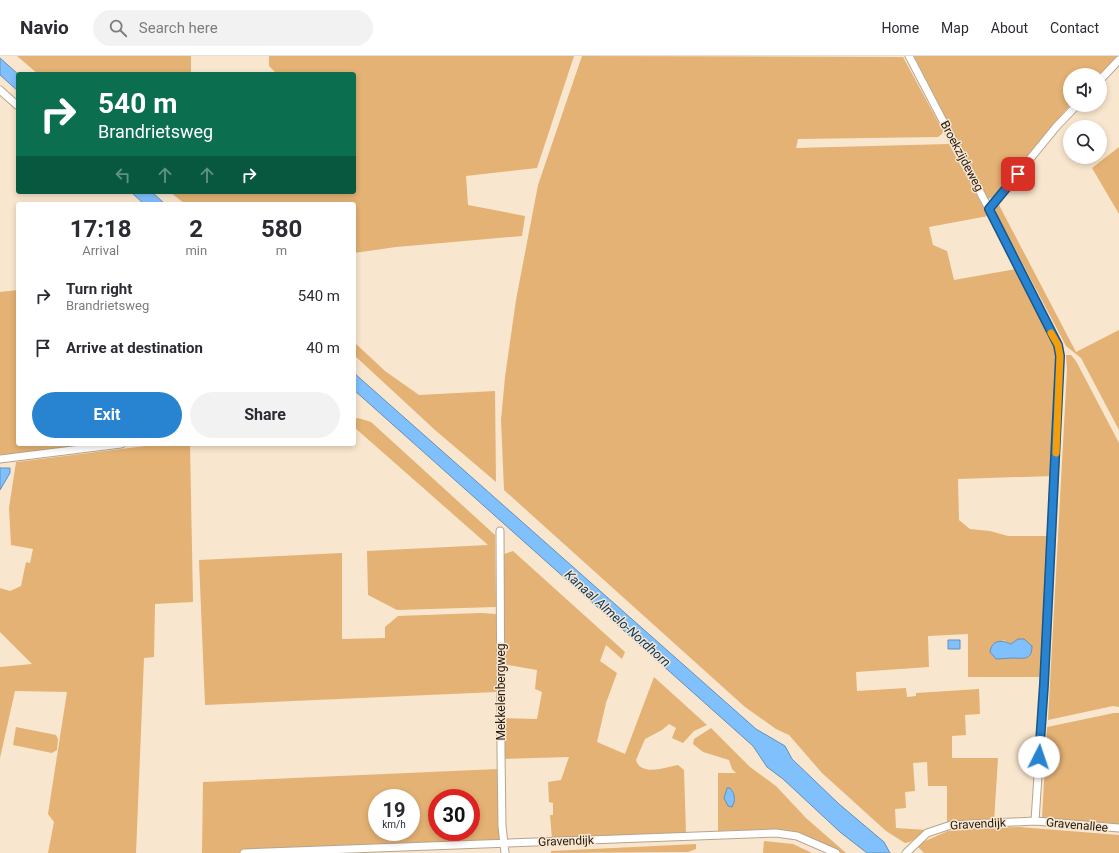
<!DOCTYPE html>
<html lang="en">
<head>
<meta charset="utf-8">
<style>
  :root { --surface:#fff; --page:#f2f2f3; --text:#2b2b33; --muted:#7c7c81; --line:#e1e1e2; --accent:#2884d1 }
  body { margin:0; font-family:Roboto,sans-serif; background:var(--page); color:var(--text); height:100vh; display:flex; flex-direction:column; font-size:15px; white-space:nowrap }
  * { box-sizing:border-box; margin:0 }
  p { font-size:13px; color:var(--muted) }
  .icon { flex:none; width:22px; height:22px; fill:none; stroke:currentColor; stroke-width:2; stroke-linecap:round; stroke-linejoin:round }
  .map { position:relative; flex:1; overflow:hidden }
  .details { position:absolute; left:16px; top:146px; width:340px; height:244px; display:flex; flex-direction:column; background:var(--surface); border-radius:4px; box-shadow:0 2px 6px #0003 }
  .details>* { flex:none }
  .guide { position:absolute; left:16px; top:16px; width:340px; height:122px; border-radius:4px; box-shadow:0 2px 6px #0003; background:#0b6e4f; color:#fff; overflow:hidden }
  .fabs { position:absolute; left:1063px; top:12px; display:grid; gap:8px }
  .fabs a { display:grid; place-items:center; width:44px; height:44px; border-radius:50%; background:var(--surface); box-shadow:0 2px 6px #0003; font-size:20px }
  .speed { position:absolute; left:368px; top:733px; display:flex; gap:8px; font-size:20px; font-weight:700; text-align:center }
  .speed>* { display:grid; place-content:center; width:52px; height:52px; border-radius:50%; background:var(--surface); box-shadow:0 2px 6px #0003; line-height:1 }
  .speed small { font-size:10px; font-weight:400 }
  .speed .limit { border:6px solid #d22; background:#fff; color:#111 }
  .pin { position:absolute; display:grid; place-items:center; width:34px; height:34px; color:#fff; margin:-17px; border-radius:8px; box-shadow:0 2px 6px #0006 }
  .me { position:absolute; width:44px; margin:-22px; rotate:4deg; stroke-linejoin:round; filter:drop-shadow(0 0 3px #0008) }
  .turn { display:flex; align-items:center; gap:14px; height:84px; padding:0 16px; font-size:18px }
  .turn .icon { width:52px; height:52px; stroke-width:2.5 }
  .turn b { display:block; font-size:28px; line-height:34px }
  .lanes { display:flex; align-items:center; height:38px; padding:0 16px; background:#0003; justify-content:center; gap:20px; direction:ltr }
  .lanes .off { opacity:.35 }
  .eta { display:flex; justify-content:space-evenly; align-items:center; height:68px; text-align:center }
  .eta b { font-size:24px; font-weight:700; line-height:28px }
  .primary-button { display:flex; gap:8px; margin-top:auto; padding:8px 16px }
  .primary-button a { flex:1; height:46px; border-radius:24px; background:var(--accent); color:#fff; font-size:16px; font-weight:700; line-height:46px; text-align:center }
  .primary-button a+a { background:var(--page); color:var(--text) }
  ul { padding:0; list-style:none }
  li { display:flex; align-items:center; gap:12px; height:52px; padding:0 16px }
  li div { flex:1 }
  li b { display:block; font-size:15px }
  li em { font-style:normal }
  header { display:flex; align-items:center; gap:24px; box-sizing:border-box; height:56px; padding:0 20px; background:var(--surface); border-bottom:1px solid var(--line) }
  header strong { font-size:19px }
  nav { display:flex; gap:22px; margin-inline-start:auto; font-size:14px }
  .search { width:280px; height:36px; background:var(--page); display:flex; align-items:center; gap:10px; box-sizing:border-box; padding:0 14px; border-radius:22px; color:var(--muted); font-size:15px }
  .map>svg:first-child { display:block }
  .green { fill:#e4b274; fill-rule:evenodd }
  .water { fill:#80c0fd; stroke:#648fb7 }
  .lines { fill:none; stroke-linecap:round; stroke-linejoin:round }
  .street-casing { stroke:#b7a48e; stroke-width:9 }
  .street { stroke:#fff; stroke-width:7 }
  .route-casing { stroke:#1a5688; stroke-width:10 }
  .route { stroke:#2884d1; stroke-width:7 }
  .slow { stroke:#f59e0b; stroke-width:7 }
  .labels { text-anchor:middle; stroke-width:3; stroke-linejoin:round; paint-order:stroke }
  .street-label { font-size:12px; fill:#231c14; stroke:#f9e6ce }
  .water-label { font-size:13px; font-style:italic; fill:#06365d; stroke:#f9e6ce }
</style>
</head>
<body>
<header>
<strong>Navio</strong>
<div class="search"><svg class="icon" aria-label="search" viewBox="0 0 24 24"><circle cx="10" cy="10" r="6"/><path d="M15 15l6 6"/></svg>Search here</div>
<nav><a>Home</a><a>Map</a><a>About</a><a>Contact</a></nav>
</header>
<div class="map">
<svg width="1119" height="797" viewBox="0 0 1119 797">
  <rect width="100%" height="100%" fill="#f9e6ce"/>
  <!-- green -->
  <path class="green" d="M17 0H191V18H38Z
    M269 0H574L537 112 466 120 468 149 525 160 522 180 396 191 354 197V148H185L170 136H354V18H277L269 10Z
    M582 0 903 1 943 75 942 78 938 81 798 83 796 92 949 88 988 160 929 171 933 189 947 195 954 224 1016 213 1054 285 1059 314 1053 420 958 423 959 464 970 473 990 475 1008 480H1050L1041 621H968V578L928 580 929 611 856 616 857 635 906 632 907 641 916 640V637L979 633 980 658 965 659 966 679 952 680V702H998L994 766 947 769V730H928L927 706 913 707 915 735 905 736 906 752 895 753 896 772 927 774 910 786 905 787 886 775 822 717 789 679 776 673 745 651 504 434 501 364 505 321 516 244 538 129ZM1018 583 1015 602 996 603 1003 584 1011 588Z
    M914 0H1118L1099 19H1070V49L1007 124 996 140 988 143Z
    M1119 91V158L1092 112Z
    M998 147 1076 296 1119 274V374L1081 302 1066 290 997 159 995 153Z
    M18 234V388H101L0 401V236Z
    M354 286 385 315 419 339 495 335 496 426 435 374 354 299Z
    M1066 299H1071L1076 305 1119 387V651L1113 650 1048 664 1067 314Z
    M358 362 371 366 495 479 496 551 397 554 368 539 367 495 488 489 354 371V363Z
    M162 388H190L193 546 155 548 154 601 144 602 136 797H48L54 766 48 758 67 636 15 635 0 702V611L32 608 0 576V532L10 535 21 530 26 506 30 507 33 493 11 489 9 452 16 406Z
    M513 495 625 596 622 603 606 589 600 605 617 617 606 647 597 686 625 698 654 621 707 669 694 675 683 687 672 682 676 672 669 668 662 674 645 683 636 704C641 721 666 711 678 709L684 714 686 777 552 783 550 759H553V747L549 746 548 726 561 724 569 701 503 703V662L537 663 542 636 535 633 537 614 502 608 501 499Z
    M342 497V583L385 582V571L398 560 481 557 496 558V636L205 649 199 504Z
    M1114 657H1119V768L1042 762 1047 671Z
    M16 671 56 679 58 683 57 694 52 697 13 689Z
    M711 672 750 711 776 730 806 762 846 797H838L787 776 775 773 718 775V717H736L732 713 729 704 703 696 693 688 694 683Z
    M498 713 501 784 260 797H202L203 726ZM377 742H411V776H377ZM437 742H471V776H437Z
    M1019 771 1119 779V797H924L916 789 948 775 980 772Z
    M764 785 793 788 812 797H763Z
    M696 788V793L688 796 551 797V795Z"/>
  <!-- water -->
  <path class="water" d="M0 2 18 18V35L0 19Z
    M131 136H152L165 148H144Z
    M354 317 756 673 785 690 792 703 839 748 884 786 890 797H867L840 776 783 723 767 711 753 690 354 334Z
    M0 412H10V417L0 434Z
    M1018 583H1024L1032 590C1032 605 1023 602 1013 602 1007 602 1002 603 996 603L990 596C992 583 1002 584 1011 588Z
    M948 584H960V593H948Z
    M727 732H730C735 738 736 744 732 751L728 750 724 742Z"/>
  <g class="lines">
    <!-- street casing -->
    <g class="street-casing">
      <path id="street" d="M909 0 989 153 1058 289 1060 300 1044 628 1035 765
        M1100 24 1119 4
        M0 34 18 50
        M989 153 1056 71 1077 49
        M0 403 121 388
        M500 475 501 696 502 770 505 797
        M244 797 776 777 797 780 836 797
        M906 797 927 777 951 769 1035 765 1119 772"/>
    </g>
    <!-- street -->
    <use href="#street" class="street"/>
  </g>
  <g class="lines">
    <!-- route casing -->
    <g class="route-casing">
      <path id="route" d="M1018 118 989 153 1058 289 1060 300 1044 628 1039 701"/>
    </g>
    <!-- route -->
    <use href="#route" class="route"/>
    <!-- slow -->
    <path class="slow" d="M1051 277 1058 289 1060 300 1056 397"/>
  </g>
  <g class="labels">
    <!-- street labels -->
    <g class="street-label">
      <text transform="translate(962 100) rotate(62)" y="4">Broekzijdeweg</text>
      <text transform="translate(501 636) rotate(-90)" y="4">Mekkelenbergweg</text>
      <text transform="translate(978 768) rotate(-3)" y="4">Gravendijk</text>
      <text transform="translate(1077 769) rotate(5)" y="4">Gravenallee</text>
      <text transform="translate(566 785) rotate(-2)" y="4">Gravendijk</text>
    </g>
    <!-- water labels -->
    <g class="water-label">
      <text transform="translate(618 562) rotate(42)" y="5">Kanaal Almelo-Nordhorn</text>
    </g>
  </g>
</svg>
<div class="fabs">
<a><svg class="icon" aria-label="sound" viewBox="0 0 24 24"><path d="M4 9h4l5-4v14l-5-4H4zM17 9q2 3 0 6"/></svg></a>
<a><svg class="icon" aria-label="search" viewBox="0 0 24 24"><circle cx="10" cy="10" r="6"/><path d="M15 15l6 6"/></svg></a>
</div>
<div class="speed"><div>19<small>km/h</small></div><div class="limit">30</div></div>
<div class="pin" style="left:1018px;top:118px;background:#d93025"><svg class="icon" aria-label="arrive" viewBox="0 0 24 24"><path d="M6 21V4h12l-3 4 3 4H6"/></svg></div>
<svg class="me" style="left:1039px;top:701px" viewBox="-20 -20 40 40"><circle r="19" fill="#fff"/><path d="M0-13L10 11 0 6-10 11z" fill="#2884d1"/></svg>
<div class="guide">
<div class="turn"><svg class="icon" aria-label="right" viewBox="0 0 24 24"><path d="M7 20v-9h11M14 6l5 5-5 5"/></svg><div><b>540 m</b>Brandrietsweg</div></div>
<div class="lanes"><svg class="icon off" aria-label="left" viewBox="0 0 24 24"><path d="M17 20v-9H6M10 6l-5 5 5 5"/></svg><svg class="icon off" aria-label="ahead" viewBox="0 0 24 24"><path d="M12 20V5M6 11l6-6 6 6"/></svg><svg class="icon off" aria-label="ahead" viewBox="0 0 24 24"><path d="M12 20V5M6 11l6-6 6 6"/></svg><svg class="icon" aria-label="right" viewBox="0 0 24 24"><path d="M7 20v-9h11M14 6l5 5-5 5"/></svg></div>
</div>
<section class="details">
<div class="eta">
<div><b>17:18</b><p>Arrival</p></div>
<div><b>2</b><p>min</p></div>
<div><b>580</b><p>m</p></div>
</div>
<ul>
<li><svg class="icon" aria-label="right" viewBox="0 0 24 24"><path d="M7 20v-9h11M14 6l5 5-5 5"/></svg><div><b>Turn right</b><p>Brandrietsweg</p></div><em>540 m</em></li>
<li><svg class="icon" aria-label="arrive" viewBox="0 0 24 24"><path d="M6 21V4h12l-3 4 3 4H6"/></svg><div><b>Arrive at destination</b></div><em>40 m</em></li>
</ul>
<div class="primary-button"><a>Exit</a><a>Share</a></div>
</section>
</div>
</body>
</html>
